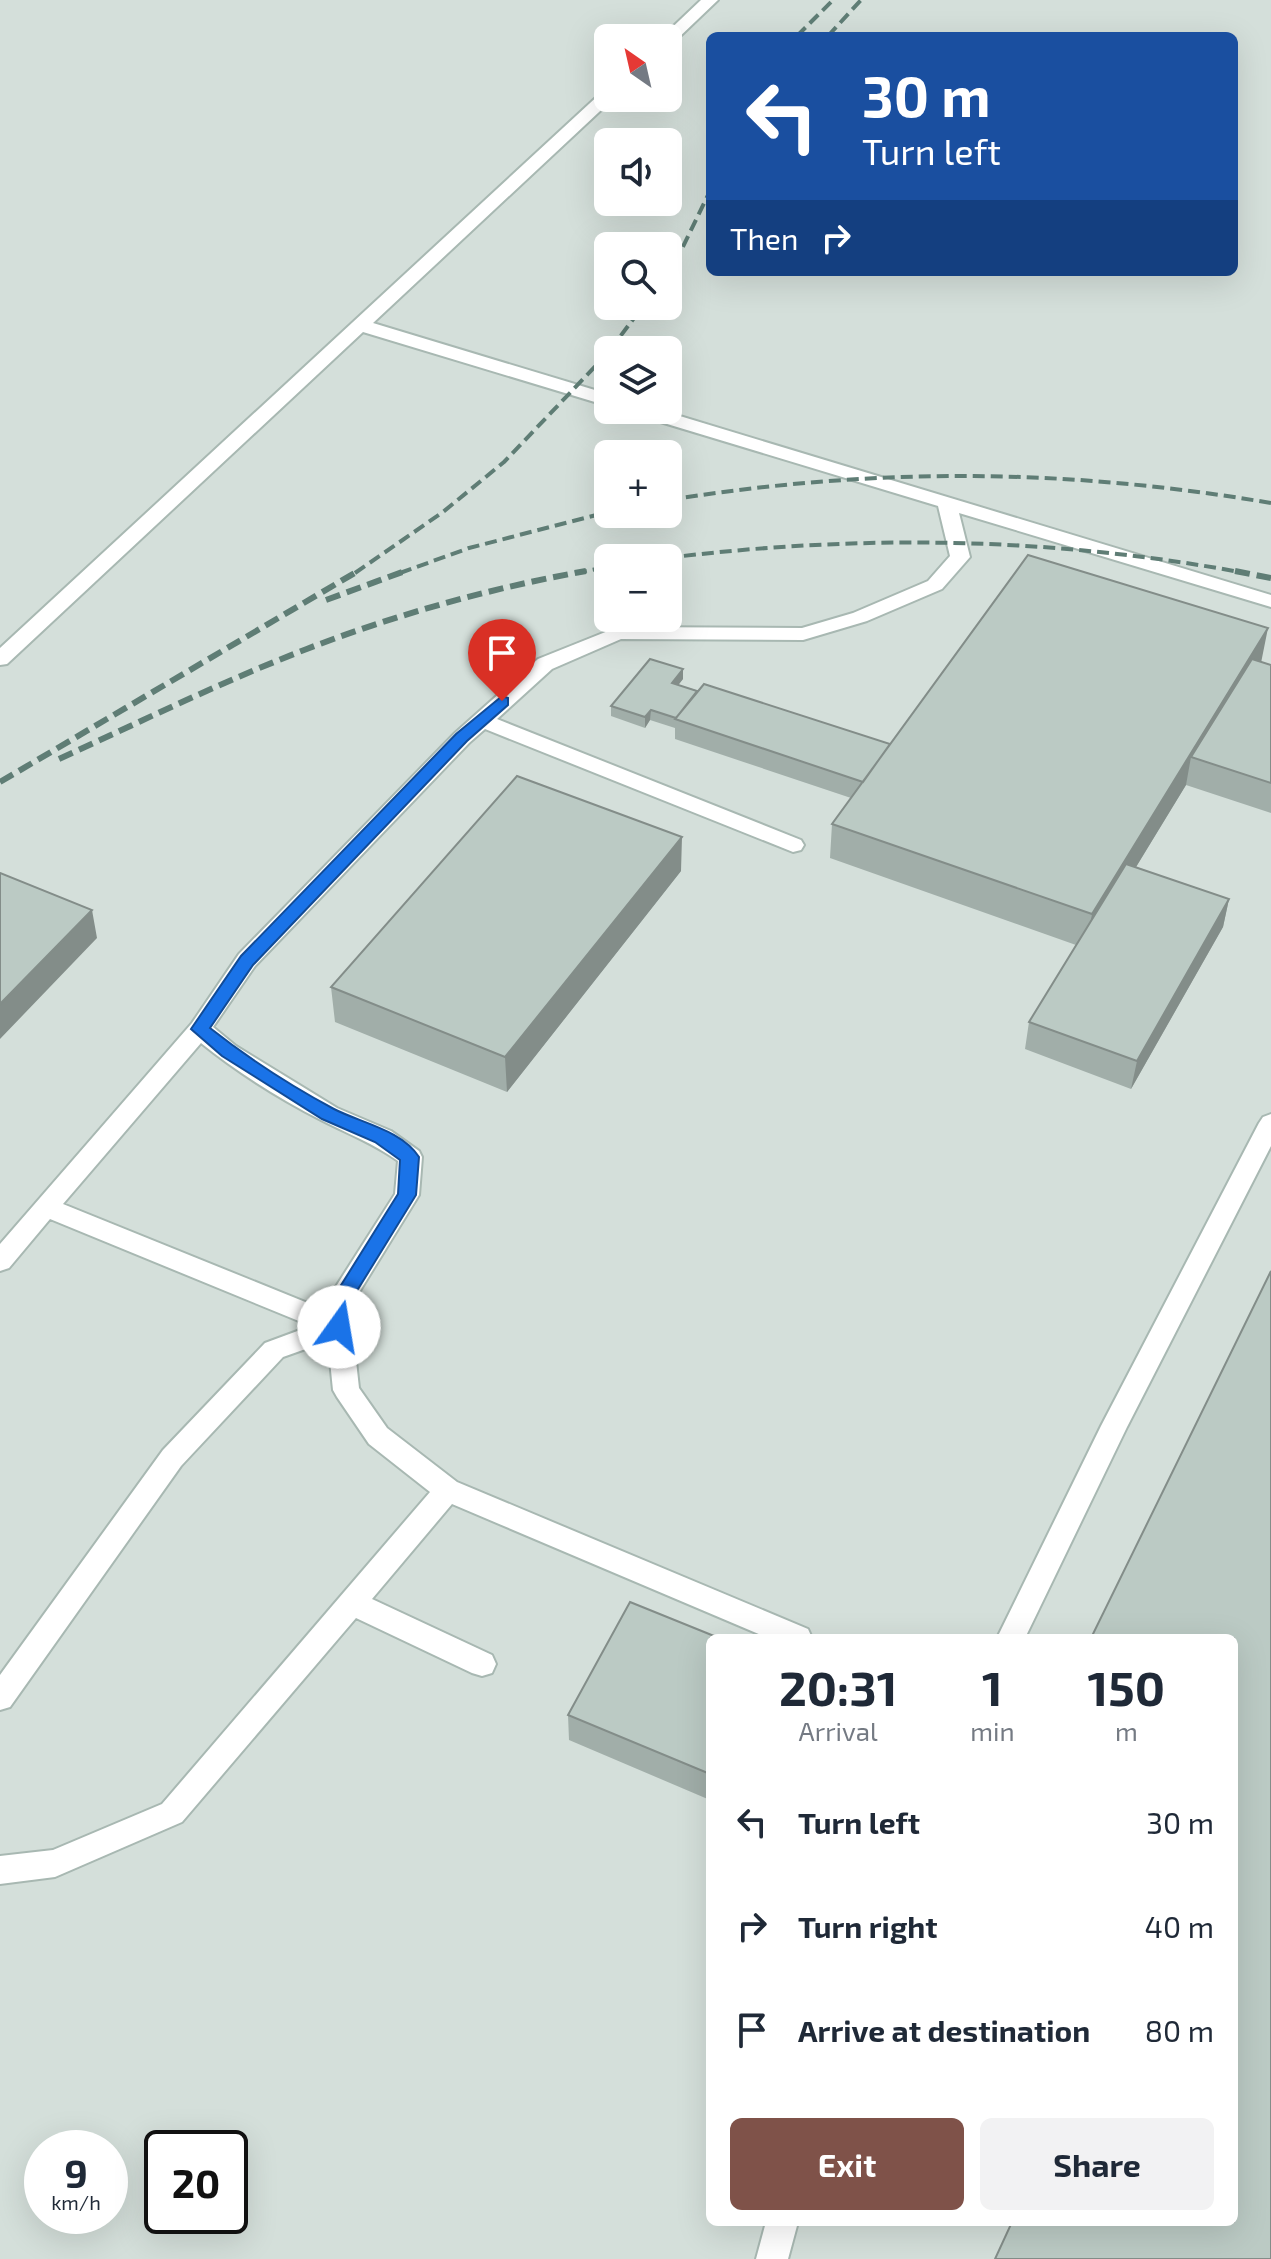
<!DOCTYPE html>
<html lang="en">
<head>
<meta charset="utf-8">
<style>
  :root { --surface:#fff; --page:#f2f2f3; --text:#1f2937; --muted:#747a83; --accent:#7f5249 }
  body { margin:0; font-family:"Exo 2",sans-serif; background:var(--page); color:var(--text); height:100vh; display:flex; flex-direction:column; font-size:30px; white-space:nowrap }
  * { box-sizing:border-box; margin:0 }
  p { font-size:26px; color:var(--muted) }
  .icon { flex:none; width:44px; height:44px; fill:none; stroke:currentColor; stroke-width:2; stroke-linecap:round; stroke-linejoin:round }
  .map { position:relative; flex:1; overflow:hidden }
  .drawer { position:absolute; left:706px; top:1634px; width:532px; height:592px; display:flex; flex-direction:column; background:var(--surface); border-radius:12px; box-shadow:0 8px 32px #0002 }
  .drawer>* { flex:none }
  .banner { position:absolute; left:706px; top:32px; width:532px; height:244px; border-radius:12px; box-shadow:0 8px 32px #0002; background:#1a4fa0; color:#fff; overflow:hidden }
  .needle { width:52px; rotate:326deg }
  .controls { position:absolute; left:594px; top:24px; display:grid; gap:16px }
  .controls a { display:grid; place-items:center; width:88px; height:88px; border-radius:12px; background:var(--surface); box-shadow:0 8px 32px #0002; font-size:40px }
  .speed { position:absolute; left:24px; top:2130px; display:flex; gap:16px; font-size:40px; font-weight:700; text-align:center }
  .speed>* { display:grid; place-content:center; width:104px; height:104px; border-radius:50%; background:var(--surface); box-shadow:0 8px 32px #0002; line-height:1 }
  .speed small { font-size:20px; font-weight:400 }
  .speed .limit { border:4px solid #111; border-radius:12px; background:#fff; color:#111 }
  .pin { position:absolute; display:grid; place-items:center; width:68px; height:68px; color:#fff; margin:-82px -34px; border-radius:50% 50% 50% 0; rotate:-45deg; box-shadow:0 0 8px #0007 }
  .pin .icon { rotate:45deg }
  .me { position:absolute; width:88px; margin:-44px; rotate:13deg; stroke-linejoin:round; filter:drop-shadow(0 0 6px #0008) }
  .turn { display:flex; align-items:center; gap:28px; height:168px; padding:0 24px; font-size:36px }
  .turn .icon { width:104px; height:104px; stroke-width:2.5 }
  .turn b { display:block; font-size:56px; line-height:68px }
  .then { display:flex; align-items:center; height:76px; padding:0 24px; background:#0003; gap:16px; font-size:30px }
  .eta { display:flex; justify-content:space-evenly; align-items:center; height:136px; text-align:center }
  .eta b { font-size:48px; font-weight:700; line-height:56px }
  .action { display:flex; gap:16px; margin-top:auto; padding:16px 24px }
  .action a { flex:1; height:92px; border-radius:12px; background:var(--accent); color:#fff; font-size:32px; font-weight:700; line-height:92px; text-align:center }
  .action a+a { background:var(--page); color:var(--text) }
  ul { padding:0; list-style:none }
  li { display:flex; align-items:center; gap:24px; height:104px; padding:0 24px }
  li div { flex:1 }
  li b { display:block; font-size:30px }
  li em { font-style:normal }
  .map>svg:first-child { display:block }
  .built { fill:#d4dfda; fill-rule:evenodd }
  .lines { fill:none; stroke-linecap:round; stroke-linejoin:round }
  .lane-casing { stroke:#a8b8b2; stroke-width:4 }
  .lane { fill:#fff; fill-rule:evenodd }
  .rail-far1 { stroke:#5f7d75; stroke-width:4; stroke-dasharray:12 6; stroke-linecap:butt }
  .rail { stroke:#5f7d75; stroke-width:6; stroke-dasharray:15 7; stroke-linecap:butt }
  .wall { fill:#a1aea9 }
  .shaded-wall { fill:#838d89 }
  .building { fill:#bbcac4; stroke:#838d89; stroke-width:2 }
  .route { fill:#1a73e8; stroke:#114b97; stroke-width:2 }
</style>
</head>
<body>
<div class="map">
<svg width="1271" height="2259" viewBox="0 0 1271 2259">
  <rect width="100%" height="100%" fill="#e6efeb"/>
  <!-- built -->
  <path class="built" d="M0 0H1271V2259H0ZM710 36H1234V272H710ZM608 38H668V98H608ZM608 142H668V202H608ZM608 246H668V306H608ZM608 350H668V410H608ZM608 454H668V514H608ZM608 558H668V618H608ZM710 1638H1234V2222H710ZM42 2148H110V2216H42ZM162 2148H230V2216H162Z"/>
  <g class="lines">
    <!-- lane casing -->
    <g class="lane-casing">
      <path id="lane" d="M701 0H718L674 42 668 44V38H661Z
        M608 90V98H614L373 323 608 394V406L363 332 7 664 0 665V648L602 92Z
        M632 410H660L1271 595V607L959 513 970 557 942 589 867 621 803 640 621 639 552 669 497 719 801 840 804 845 801 850 793 852 485 729 469 743 255 966 213 1027 236 1046 337 1108 391 1131 419 1151 422 1157 419 1195 350 1307 359 1388 387 1428 457 1482 808 1629 812 1638H768L452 1504 372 1599 492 1655 496 1664 492 1673 482 1676 472 1673 356 1618 182 1822 55 1877 0 1884V1856L53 1850 162 1804 430 1492 369 1444 337 1397 333 1390 328 1341 283 1357 181 1466 10 1707 0 1710V1675L163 1450 265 1343 311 1326 50 1219 9 1268 0 1271V1244L192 1023 239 954 455 733 538 659 618 627 802 628 853 613 928 581 950 556 938 506 634 414ZM201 1043C237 1072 280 1099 321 1120 348 1134 373 1143 398 1161L395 1194 328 1299 325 1310 63 1204Z
        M1271 1114V1146L1127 1427 1025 1638H997L1101 1426 1259 1123 1263 1117Z
        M766 2222H798L788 2259H756Z"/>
    </g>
    <!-- lane -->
    <use href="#lane" class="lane"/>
    <!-- rail-far1 -->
    <path class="rail-far1" d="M797 36 833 0
      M828 36 861 0
      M675 263 710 191
      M610 350 643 306
      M668 500C877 467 1063 468 1271 503
      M666 558C861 534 1052 537 1245 573
      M355 573 443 512 504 462 608 353
      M400 573 469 548 608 512
      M575 573 608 567"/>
    <!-- rail -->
    <path class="rail" d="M1235 571 1271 578
      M326 600 405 571
      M59 759C157 714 254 666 356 631 431 605 508 585 586 571
      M0 782 358 571"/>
  </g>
  <!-- wall -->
  <path class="wall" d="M1261 662 1271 665V813L1186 785 1136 867 1229 899 1223 927 1131 1089 1025 1049 1029 1022 1076 945 830 858 832 824 851 798 675 739V728L650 720 645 728 611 716V706L683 679 678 685 890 744Z
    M681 871 507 1092 335 1022 331 987Z
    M710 1638V1800L569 1740 568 1715Z"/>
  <!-- shaded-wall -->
  <path class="shaded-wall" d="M1268 628 1261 663 1191 757 1186 785 1086 949 1092 914Z
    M683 669V679L672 693V683Z
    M651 710 650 720 645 728V717Z
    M682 837 681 871 507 1092 505 1057Z
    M1229 899 1223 927 1131 1089 1137 1061Z
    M92 910 97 938 0 1039V1004Z"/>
  <!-- building -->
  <path class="building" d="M1028 555 1268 628 1092 914 832 824Z
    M650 659 683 669 672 683 697 691 676 718 651 710 645 717 611 706Z
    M1252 659 1271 665V783L1191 757Z
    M704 684 890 744 863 782 675 719Z
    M517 776 682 837 505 1057 331 987Z
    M1126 864 1229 899 1137 1061 1029 1022Z
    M0 873 92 910 0 1004Z
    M1271 1271V2259H995L1012 2222H1234V1638H1091Z
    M630 1602 719 1638H710V1774L568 1715Z"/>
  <!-- route -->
  <path class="route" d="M502 696 508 698V705L467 741 253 965 210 1028C248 1058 291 1086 334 1109 361 1123 402 1130 419 1157L416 1195 347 1307 348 1327 345 1333H332L328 1306 398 1194 400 1160 375 1142 322 1119 222 1056 191 1029 241 956 456 734Z"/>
</svg>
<div class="controls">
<a><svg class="needle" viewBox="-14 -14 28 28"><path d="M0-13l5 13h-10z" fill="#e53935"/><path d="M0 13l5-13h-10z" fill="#747a83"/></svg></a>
<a><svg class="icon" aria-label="sound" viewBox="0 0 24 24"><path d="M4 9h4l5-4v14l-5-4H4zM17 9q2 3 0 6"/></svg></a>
<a><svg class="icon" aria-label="search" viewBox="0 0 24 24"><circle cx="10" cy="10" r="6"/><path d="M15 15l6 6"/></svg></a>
<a><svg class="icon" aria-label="layers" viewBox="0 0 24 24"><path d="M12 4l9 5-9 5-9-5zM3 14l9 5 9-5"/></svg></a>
<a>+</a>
<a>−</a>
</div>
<div class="speed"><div>9<small>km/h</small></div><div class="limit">20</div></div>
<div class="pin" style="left:502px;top:701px;background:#d93025"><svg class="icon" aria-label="arrive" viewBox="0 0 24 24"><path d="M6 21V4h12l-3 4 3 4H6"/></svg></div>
<svg class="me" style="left:339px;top:1327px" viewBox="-20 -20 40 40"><circle r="19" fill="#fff"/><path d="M0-13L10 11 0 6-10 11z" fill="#1a73e8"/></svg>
<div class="banner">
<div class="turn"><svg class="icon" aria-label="left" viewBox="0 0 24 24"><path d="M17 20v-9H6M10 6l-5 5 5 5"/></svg><div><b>30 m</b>Turn left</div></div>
<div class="then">Then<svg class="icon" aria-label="right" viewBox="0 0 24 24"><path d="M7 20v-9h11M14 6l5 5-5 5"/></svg></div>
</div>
<section class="drawer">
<div class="eta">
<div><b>20:31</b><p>Arrival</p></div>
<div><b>1</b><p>min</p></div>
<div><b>150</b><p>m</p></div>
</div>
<ul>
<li><svg class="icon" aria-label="left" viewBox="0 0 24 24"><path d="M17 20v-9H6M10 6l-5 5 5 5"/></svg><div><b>Turn left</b></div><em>30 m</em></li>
<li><svg class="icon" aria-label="right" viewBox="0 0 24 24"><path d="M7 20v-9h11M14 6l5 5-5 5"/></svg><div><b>Turn right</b></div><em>40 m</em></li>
<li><svg class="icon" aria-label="arrive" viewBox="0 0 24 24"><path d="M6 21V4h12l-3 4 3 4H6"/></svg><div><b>Arrive at destination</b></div><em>80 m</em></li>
</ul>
<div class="action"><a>Exit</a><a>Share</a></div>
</section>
</div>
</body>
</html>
